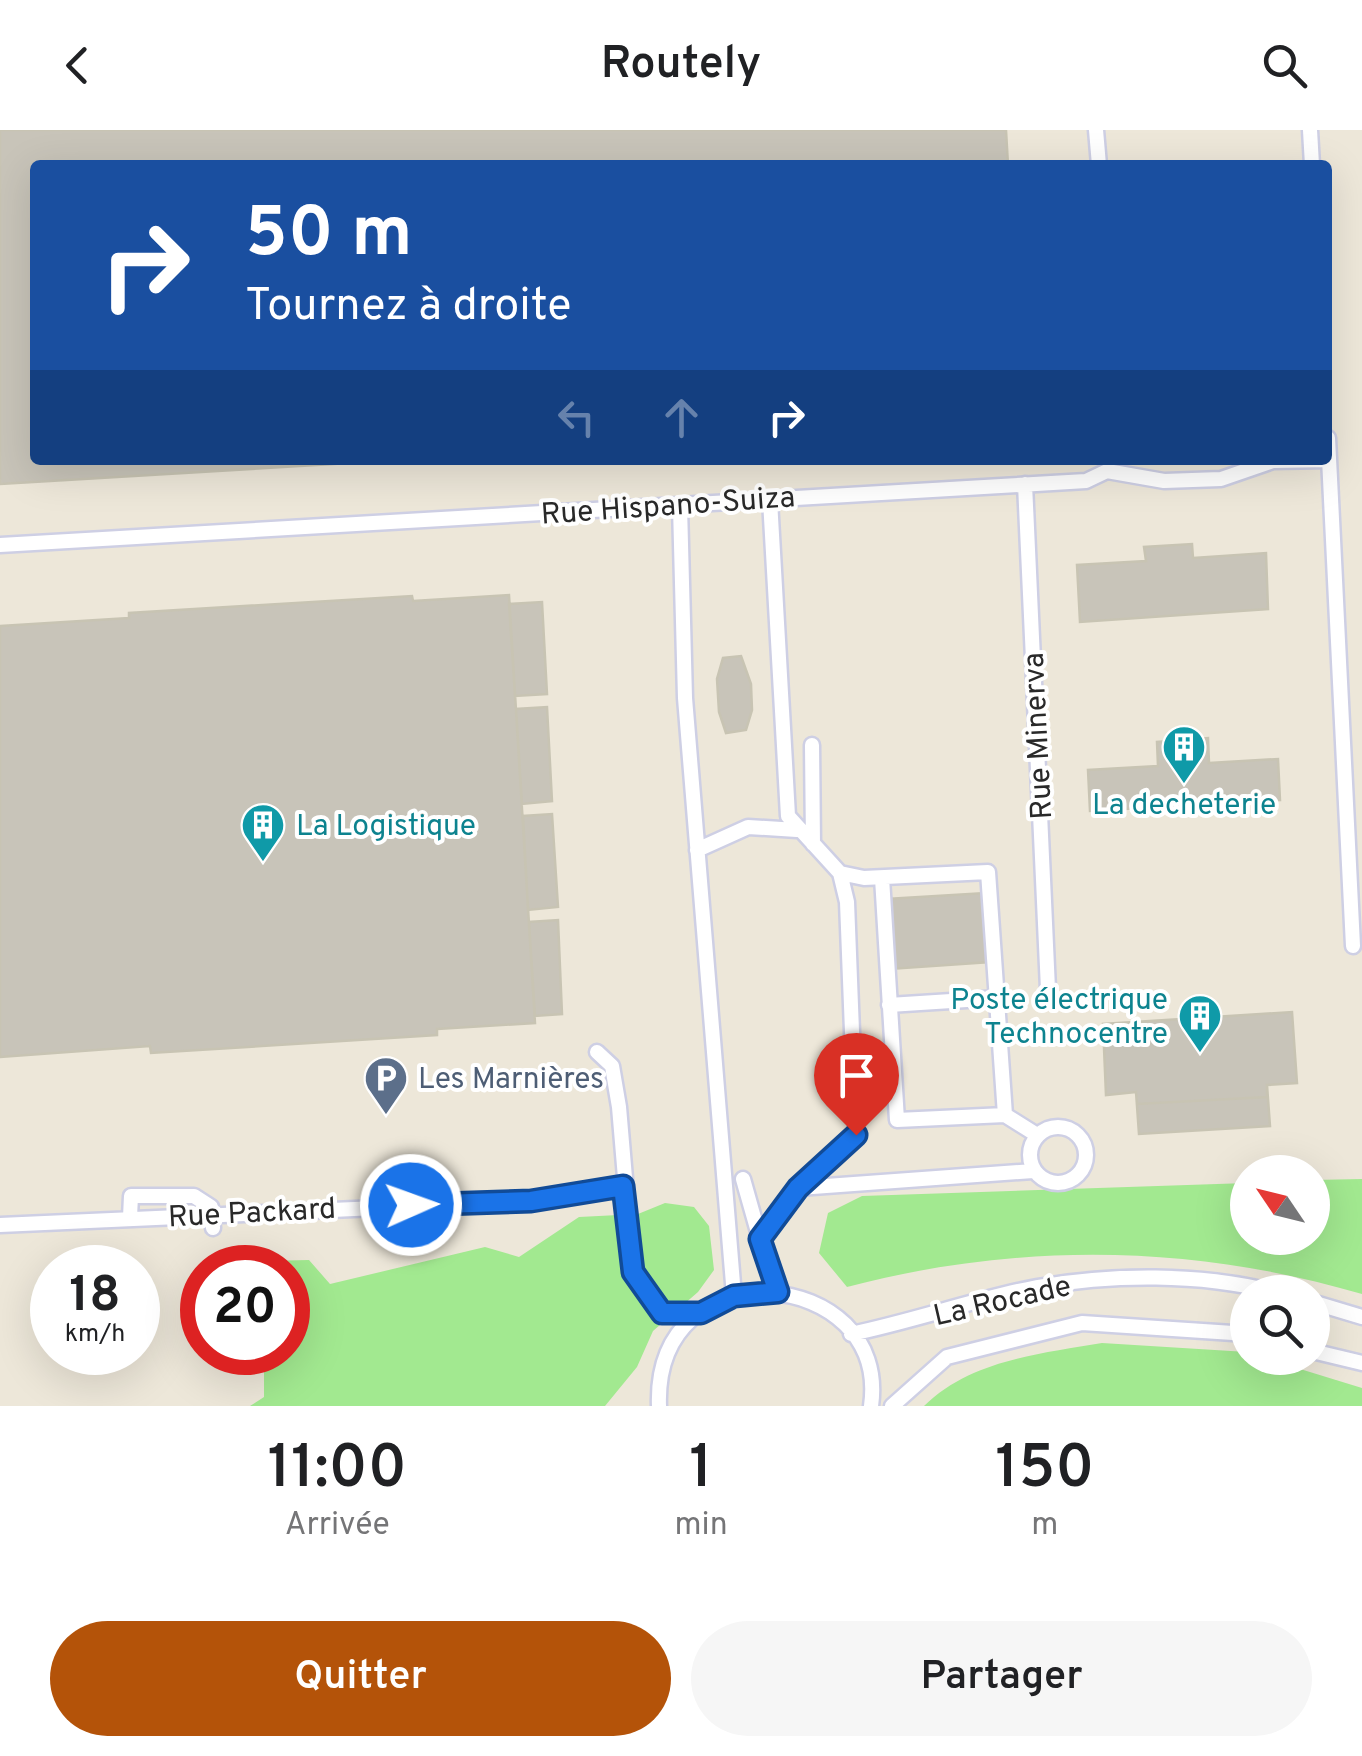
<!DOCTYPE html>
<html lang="fr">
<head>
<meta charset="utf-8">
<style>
  :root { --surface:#fff; --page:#f6f6f6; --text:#202124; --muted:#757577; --accent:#b45309 }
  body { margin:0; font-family:Overpass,sans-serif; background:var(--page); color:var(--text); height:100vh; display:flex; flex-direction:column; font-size:38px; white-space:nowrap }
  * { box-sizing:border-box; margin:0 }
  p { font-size:32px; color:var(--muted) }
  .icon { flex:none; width:55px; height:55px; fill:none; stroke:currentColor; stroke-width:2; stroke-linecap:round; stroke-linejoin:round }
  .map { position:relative; height:1276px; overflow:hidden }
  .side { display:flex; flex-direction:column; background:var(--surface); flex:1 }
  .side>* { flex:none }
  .guide { position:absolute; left:30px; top:30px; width:1302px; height:305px; border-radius:10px; box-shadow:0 10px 40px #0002; background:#1a4fa0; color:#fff; overflow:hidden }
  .needle { width:65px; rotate:305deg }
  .fabs { position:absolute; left:1230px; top:1025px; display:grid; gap:20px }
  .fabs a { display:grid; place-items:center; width:100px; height:100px; border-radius:50%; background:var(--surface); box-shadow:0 10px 40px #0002; font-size:50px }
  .speed { position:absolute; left:30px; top:1115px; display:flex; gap:20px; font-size:50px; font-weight:700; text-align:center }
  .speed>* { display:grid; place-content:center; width:130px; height:130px; border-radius:50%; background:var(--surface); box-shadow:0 10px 40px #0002; line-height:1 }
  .speed small { font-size:25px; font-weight:400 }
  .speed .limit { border:15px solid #d22; background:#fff; color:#111 }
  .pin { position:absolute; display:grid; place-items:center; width:85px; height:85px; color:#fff; margin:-102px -42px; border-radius:50% 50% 50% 0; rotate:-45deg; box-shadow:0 0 10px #0007 }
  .pin .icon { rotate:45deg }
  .me { position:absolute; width:110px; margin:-55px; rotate:88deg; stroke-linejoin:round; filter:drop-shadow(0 0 8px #0008) }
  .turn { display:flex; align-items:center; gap:35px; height:210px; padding:0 50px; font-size:45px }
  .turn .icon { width:130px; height:130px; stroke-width:2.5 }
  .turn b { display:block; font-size:70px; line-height:85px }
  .lanes { display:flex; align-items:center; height:95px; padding:0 50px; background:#0003; justify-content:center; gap:50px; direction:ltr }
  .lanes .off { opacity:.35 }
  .eta { display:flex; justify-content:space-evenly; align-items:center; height:170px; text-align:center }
  .eta b { font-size:60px; font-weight:600; line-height:70px }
  .button { display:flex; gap:20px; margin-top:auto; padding:20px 50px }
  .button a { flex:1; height:115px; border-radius:60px; background:var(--accent); color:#fff; font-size:40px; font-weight:600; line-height:115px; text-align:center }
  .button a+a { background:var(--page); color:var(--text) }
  header { display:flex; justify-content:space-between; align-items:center; height:130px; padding:0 50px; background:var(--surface); font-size:45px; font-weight:600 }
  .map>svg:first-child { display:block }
  .green { fill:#a2e990 }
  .building { fill:#c8c4b9; stroke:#c8c4b3; stroke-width:2.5 }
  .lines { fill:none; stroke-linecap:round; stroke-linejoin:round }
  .lane-casing { stroke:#cecfe4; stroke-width:19 }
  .lane { stroke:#fff; stroke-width:14 }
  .route-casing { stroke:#114b97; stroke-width:25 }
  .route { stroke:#1a73e8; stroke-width:18 }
  .labels { text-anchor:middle; stroke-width:8; stroke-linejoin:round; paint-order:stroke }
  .street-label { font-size:30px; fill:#292929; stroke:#fff }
  .culture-label { font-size:30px; fill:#0d838f; stroke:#fff }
  .service-label { font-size:30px; fill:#4e5e75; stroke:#fff; text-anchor:start }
</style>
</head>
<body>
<header><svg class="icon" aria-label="back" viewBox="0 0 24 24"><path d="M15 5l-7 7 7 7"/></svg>Routely<svg class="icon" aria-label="search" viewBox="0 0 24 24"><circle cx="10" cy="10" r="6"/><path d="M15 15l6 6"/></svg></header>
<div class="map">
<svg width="1362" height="1276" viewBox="0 0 1362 1276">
  <rect width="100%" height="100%" fill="#ede7d9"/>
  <!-- green -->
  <path class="green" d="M1362 1049V1164C1193 1114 1017 1112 847 1157L819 1123 828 1083 862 1066 1247 1053 1248 1108H1312L1313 1050Z
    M665 1073 694 1077 709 1096 714 1140 698 1162 653 1201 637 1237 605 1276H250L264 1267V1223L288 1222V1138L263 1137V1131L309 1130 330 1154 485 1117 519 1127 579 1087 638 1084Z
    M1102 1213 1247 1222 1248 1228H1264L1362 1258V1276H924C971 1230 1038 1224 1102 1213Z"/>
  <!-- building -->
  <path class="building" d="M0 0H1006L1008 35H35V330H400L0 354Z
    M1192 414 1193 428 1266 423 1268 479 1080 492 1077 435 1146 431 1144 417Z
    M509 465 535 893 437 899V905L151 923 150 916 0 927V496L129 488V483L412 466 413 471Z
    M542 472 547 564 515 566 509 474Z
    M741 526 751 554 752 580 746 600 726 603 719 582 717 549 723 528Z
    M547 577 552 671 522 674 516 579Z
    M1208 608 1209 633 1278 629 1280 670 1090 681 1088 640 1158 636 1157 612Z
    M552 684 558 777 528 780 523 686Z
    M985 763 990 832 890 839 887 769Z
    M558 790 562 884 535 886 529 792Z
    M1292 882 1297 953 1267 955V967L1137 974 1136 962 1106 965 1103 894Z
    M1292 882 1297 953 1267 955 1270 996 1139 1004 1136 962 1106 965 1103 894Z"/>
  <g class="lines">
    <!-- lane casing -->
    <g class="lane-casing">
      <path id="lane" d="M1096 0 1099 35
        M1310 0 1312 35
        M1328 308 1353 816
        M1025 354 1048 859
        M770 370 788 686 840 743 847 772 856 1005 799 1059 760 1109 778 1162
        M680 376 685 568 734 1166
        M0 415 1086 351 1107 341 1164 351 1221 349 1273 331 1329 330
        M812 615 813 714
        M697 720 748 697 797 700
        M840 743 864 748 988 742 1005 985
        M882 748 897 990 1005 985 1037 1005
        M889 875 998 868
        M597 922 612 936 619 977 633 1142 662 1183H701
        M1030 1025a28 28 0 1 1 56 0a28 28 0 1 1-56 0Z
        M743 1049 760 1109
        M799 1058 1033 1041
        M130 1087 131 1066H194L211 1077 213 1098
        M0 1095 531 1071 623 1056
        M1312 1172 1362 1187
        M851 1204C914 1191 975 1169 1037 1157 1113 1144 1199 1143 1274 1162
        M1312 1221 1362 1233
        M659 1276C653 1114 891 1137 871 1276
        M892 1276 947 1227 1082 1193 1248 1204"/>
    </g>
    <!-- lane -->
    <use href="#lane" class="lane"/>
  </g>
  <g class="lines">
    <!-- route casing -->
    <g class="route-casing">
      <path id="route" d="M411 1075 531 1071 623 1056 633 1142 662 1183H701L734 1166 778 1162 760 1109 798 1058 856 1005"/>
    </g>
    <!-- route -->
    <use href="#route" class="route"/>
  </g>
  <!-- icons -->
  <defs>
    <g id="building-pin" transform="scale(2.25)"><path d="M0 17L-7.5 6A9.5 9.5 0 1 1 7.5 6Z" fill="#0f9aa8" stroke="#fff"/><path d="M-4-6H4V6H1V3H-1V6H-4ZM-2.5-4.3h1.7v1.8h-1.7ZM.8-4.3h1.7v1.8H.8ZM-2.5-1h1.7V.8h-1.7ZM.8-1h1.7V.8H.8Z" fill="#fff"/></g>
    <g id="parking-pin" transform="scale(2.25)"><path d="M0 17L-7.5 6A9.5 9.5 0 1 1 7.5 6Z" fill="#5c6f8a" stroke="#fff"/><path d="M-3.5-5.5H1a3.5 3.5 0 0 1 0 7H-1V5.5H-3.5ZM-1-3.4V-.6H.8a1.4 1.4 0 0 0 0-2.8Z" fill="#fff"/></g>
  </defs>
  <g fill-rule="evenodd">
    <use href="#building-pin" x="1184" y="617"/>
    <use href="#building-pin" x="263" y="695"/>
    <use href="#building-pin" x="1200" y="886"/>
    <use href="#parking-pin" x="386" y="948"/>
  </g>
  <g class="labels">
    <!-- street labels -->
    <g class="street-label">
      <text transform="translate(668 375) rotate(-4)" y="10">Rue Hispano-Suiza</text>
      <text transform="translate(1037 606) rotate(-93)" y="10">Rue Minerva</text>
      <text transform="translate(252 1082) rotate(-3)" y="10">Rue Packard</text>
      <text transform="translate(1002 1170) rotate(-13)" y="10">La Rocade</text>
    </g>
    <!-- culture labels -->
    <g class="culture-label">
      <text x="1184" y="684">La decheterie</text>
      <text x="296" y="705" text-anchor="start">La Logistique</text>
      <text x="1168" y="879" text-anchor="end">Poste électrique<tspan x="1168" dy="34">Technocentre</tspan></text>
    </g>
    <!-- service labels -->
    <g class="service-label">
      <text x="418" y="958">Les Marnières</text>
    </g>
  </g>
</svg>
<div class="fabs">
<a><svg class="needle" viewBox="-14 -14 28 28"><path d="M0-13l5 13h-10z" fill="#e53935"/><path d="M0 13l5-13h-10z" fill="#757577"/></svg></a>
<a><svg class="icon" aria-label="search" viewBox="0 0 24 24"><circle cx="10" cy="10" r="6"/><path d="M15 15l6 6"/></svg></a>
</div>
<div class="speed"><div>18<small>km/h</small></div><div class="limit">20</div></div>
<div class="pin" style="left:856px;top:1005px;background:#d93025"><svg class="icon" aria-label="arrive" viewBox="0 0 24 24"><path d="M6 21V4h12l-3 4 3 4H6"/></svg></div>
<svg class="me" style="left:411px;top:1075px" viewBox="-20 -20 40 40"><circle r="17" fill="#1a73e8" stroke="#fff" stroke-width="3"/><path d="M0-11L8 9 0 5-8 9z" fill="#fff"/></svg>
<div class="guide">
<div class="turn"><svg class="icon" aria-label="right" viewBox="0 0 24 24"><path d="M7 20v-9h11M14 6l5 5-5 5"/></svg><div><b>50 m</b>Tournez à droite</div></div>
<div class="lanes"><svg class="icon off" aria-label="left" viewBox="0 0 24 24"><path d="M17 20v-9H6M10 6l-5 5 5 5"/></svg><svg class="icon off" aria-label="ahead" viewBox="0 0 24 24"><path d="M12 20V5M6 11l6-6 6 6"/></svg><svg class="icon" aria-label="right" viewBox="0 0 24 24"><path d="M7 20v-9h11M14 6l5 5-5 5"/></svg></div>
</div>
</div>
<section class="side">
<div class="eta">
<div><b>11:00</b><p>Arrivée</p></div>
<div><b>1</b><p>min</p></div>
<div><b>150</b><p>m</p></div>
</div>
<div class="button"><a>Quitter</a><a>Partager</a></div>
</section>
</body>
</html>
